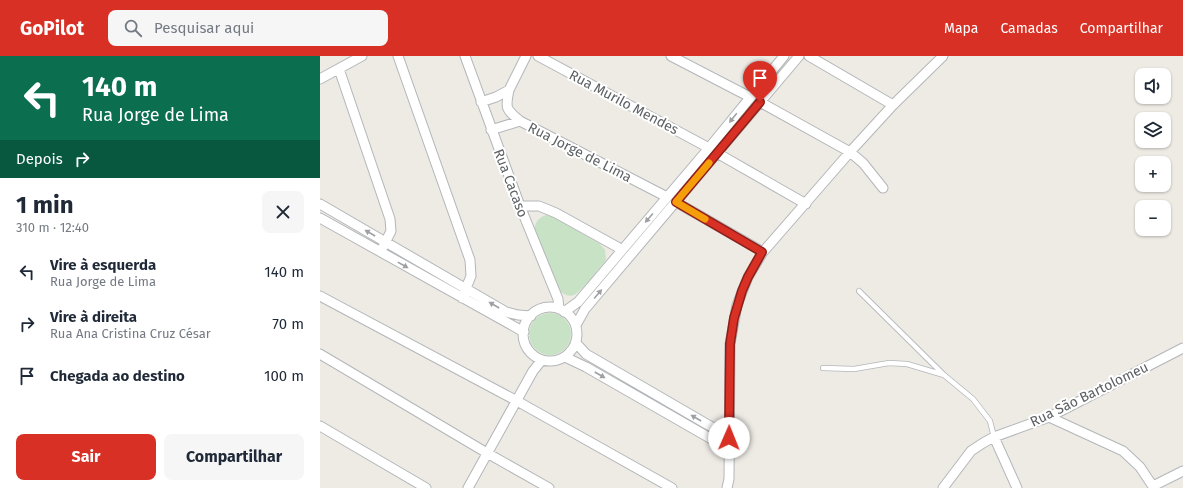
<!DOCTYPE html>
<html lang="pt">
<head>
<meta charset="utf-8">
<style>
  :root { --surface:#fff; --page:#f6f6f7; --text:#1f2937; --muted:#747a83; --accent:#d93025 }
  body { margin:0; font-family:"Fira Sans",sans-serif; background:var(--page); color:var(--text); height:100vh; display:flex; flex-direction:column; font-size:15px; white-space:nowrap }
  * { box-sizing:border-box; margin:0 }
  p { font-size:13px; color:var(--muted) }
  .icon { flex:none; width:22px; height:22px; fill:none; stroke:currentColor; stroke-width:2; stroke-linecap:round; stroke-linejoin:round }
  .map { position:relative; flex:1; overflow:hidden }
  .drawer { display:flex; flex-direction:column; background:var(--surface); width:320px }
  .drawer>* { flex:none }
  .guide { background:#0b6e4f; color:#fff; overflow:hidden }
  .fabs { position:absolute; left:815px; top:12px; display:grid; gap:8px }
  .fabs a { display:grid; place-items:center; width:36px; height:36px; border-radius:8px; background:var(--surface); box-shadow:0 1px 3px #0004; font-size:20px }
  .pin { position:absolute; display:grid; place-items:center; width:34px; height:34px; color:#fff; margin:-41px -17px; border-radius:50% 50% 50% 0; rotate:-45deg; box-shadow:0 0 4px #0007 }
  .pin .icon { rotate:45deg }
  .me { position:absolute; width:44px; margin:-22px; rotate:1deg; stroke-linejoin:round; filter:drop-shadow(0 0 3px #0008) }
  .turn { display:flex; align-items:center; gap:14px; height:84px; padding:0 16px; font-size:18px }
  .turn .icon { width:52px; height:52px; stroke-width:2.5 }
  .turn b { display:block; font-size:28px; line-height:34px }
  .then { display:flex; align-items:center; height:38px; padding:0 16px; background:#0003; gap:8px; font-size:15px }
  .round { display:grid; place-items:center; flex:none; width:42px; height:42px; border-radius:8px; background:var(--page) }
  .head { display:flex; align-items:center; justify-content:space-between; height:68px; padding:0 16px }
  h1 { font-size:24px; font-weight:700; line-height:30px }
  .action { display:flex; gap:8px; margin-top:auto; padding:8px 16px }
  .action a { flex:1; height:46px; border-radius:8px; background:var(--accent); color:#fff; font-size:16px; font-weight:700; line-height:46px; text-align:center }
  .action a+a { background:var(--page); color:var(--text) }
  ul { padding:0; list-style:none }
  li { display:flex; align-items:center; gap:12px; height:52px; padding:0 16px }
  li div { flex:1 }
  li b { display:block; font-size:15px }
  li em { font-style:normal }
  header { display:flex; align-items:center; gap:24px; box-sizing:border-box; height:56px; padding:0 20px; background:var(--accent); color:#fff }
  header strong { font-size:19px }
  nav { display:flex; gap:22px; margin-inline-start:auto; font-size:14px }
  .search { width:280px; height:36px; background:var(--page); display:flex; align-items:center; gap:10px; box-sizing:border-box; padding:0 14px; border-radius:8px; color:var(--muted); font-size:15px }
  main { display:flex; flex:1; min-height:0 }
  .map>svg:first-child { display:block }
  .green { fill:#c8e2c5 }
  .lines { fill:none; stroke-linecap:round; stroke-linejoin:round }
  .lane-casing { stroke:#b3b6b9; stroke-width:6 }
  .street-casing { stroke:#b3b6b9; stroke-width:11 }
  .lane { stroke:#fff; stroke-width:4.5 }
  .street { stroke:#fff; stroke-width:9 }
  .oneway { fill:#9ea0a2 }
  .route-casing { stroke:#8d1f18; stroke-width:10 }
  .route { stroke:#d93025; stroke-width:7 }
  .slow { stroke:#f59e0b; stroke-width:7 }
  .labels { text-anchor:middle; stroke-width:4; stroke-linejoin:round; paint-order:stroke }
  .street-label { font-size:14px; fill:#5d6164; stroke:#fff }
</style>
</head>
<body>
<header>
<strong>GoPilot</strong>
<div class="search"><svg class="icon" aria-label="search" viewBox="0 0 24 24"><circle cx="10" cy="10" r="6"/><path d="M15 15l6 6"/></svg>Pesquisar aqui</div>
<nav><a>Mapa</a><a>Camadas</a><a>Compartilhar</a></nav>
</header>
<main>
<section class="drawer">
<div class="guide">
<div class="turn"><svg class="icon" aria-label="left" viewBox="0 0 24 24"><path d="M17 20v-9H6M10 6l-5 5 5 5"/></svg><div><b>140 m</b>Rua Jorge de Lima</div></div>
<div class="then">Depois<svg class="icon" aria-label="right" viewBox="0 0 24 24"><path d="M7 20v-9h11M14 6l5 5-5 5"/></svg></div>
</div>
<div class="head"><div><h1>1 min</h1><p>310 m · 12:40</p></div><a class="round"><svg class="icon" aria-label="close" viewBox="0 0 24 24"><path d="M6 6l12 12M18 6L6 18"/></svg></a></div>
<ul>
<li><svg class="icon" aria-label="left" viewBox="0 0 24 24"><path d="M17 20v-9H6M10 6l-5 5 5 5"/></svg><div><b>Vire à esquerda</b><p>Rua Jorge de Lima</p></div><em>140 m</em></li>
<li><svg class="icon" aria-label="right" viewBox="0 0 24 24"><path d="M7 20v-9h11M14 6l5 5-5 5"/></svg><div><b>Vire à direita</b><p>Rua Ana Cristina Cruz César</p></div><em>70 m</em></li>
<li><svg class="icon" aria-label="arrive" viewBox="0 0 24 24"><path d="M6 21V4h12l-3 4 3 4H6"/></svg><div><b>Chegada ao destino</b></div><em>100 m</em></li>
</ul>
<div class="action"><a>Sair</a><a>Compartilhar</a></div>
</section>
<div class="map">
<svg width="863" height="432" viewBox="0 0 863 432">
  <rect width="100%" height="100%" fill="#eeebe5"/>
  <!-- green -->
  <path class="green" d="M226 159 233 161 280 188 285 194 286 204C280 211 261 236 254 239 248 241 243 238 239 234L215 175C214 167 218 162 226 159Z
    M209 278a21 21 0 1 1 42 0a21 21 0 1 1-42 0Z"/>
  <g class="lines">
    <!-- lane casing -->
    <g class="lane-casing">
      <path id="lane" d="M539 235 623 318
        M503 312 534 313 569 307 587 308 624 319 653 343 670 365 674 381"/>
    </g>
    <!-- street casing -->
    <g class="street-casing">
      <path id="street" d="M78 0 150 204 151 220 142 242
        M145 0 200 150 238 243 239 253
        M218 0 389 92
        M351 0 430 41
        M489 0 573 49
        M19 13 70 163 71 175 63 191
        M0 23 42 0
        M189 34C185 53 186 53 200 65
        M161 46 176 41 189 34 206 0
        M440 46 530 96 543 107 563 132
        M171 74 200 65 347 141
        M397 97 486 148
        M356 146 443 196
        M0 148 186 256 198 259 211 260
        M200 150H219L236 157 301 193
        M0 162 204 276
        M0 240 197 345 352 432
        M203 278a27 27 0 1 1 54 0a27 27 0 1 1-54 0Z
        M244 256 258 246 389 92 464 0
        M256 269 265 253 479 0
        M256 287 266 298 409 381
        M0 298 167 397 229 432
        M245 301 266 311 409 393
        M729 361 803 395 820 411 834 432
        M0 370 106 432
        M674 381 697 432
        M833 430 863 415
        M148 432 213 315 222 304
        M407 432 409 423 410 288 417 249 428 221 443 196 530 96 573 49 623 0
        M623 432 651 395 663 387 674 381 729 361 863 292"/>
    </g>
    <!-- lane -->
    <use href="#lane" class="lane"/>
    <!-- street -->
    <use href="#street" class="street"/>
  </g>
  <!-- one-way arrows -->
  <defs><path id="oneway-solid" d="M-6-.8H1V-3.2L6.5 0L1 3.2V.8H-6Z"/></defs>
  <g class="oneway">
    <use href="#oneway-solid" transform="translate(413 62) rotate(129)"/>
    <use href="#oneway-solid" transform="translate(329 162) rotate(131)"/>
    <use href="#oneway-solid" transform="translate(50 177) rotate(-150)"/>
    <use href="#oneway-solid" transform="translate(83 209) rotate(29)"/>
    <use href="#oneway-solid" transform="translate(278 238) rotate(-50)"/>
    <use href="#oneway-solid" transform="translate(174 249) rotate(-150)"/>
    <use href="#oneway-solid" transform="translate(280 319) rotate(30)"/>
    <use href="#oneway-solid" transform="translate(376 362) rotate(-150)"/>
  </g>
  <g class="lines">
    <!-- route casing -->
    <g class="route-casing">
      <path id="route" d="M409 382 410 288 414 262 422 235 428 221 442 196 356 146 440 46"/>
    </g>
    <!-- route -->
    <use href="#route" class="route"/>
    <!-- slow -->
    <path class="slow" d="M385 163 356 146 389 107"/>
  </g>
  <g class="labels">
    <!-- street labels -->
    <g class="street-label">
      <text transform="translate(304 46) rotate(28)" y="5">Rua Murilo Mendes</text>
      <text transform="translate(260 96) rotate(27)" y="5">Rua Jorge de Lima</text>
      <text transform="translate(191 127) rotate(69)" y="5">Rua Cacaso</text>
      <text transform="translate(769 338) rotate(-26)" y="5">Rua São Bartolomeu</text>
    </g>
  </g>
</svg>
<div class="fabs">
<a><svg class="icon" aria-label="sound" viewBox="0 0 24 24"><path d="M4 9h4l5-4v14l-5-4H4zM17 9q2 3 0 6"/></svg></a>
<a><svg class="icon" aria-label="layers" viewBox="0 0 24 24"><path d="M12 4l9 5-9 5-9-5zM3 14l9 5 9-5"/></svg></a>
<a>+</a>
<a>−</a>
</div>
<div class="pin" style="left:440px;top:46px;background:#d93025"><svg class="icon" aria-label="arrive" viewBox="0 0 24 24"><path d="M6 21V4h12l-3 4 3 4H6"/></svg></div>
<svg class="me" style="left:409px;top:382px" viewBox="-20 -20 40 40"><circle r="19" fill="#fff"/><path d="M0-13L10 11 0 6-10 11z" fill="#d93025"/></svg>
</div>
</main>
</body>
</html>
